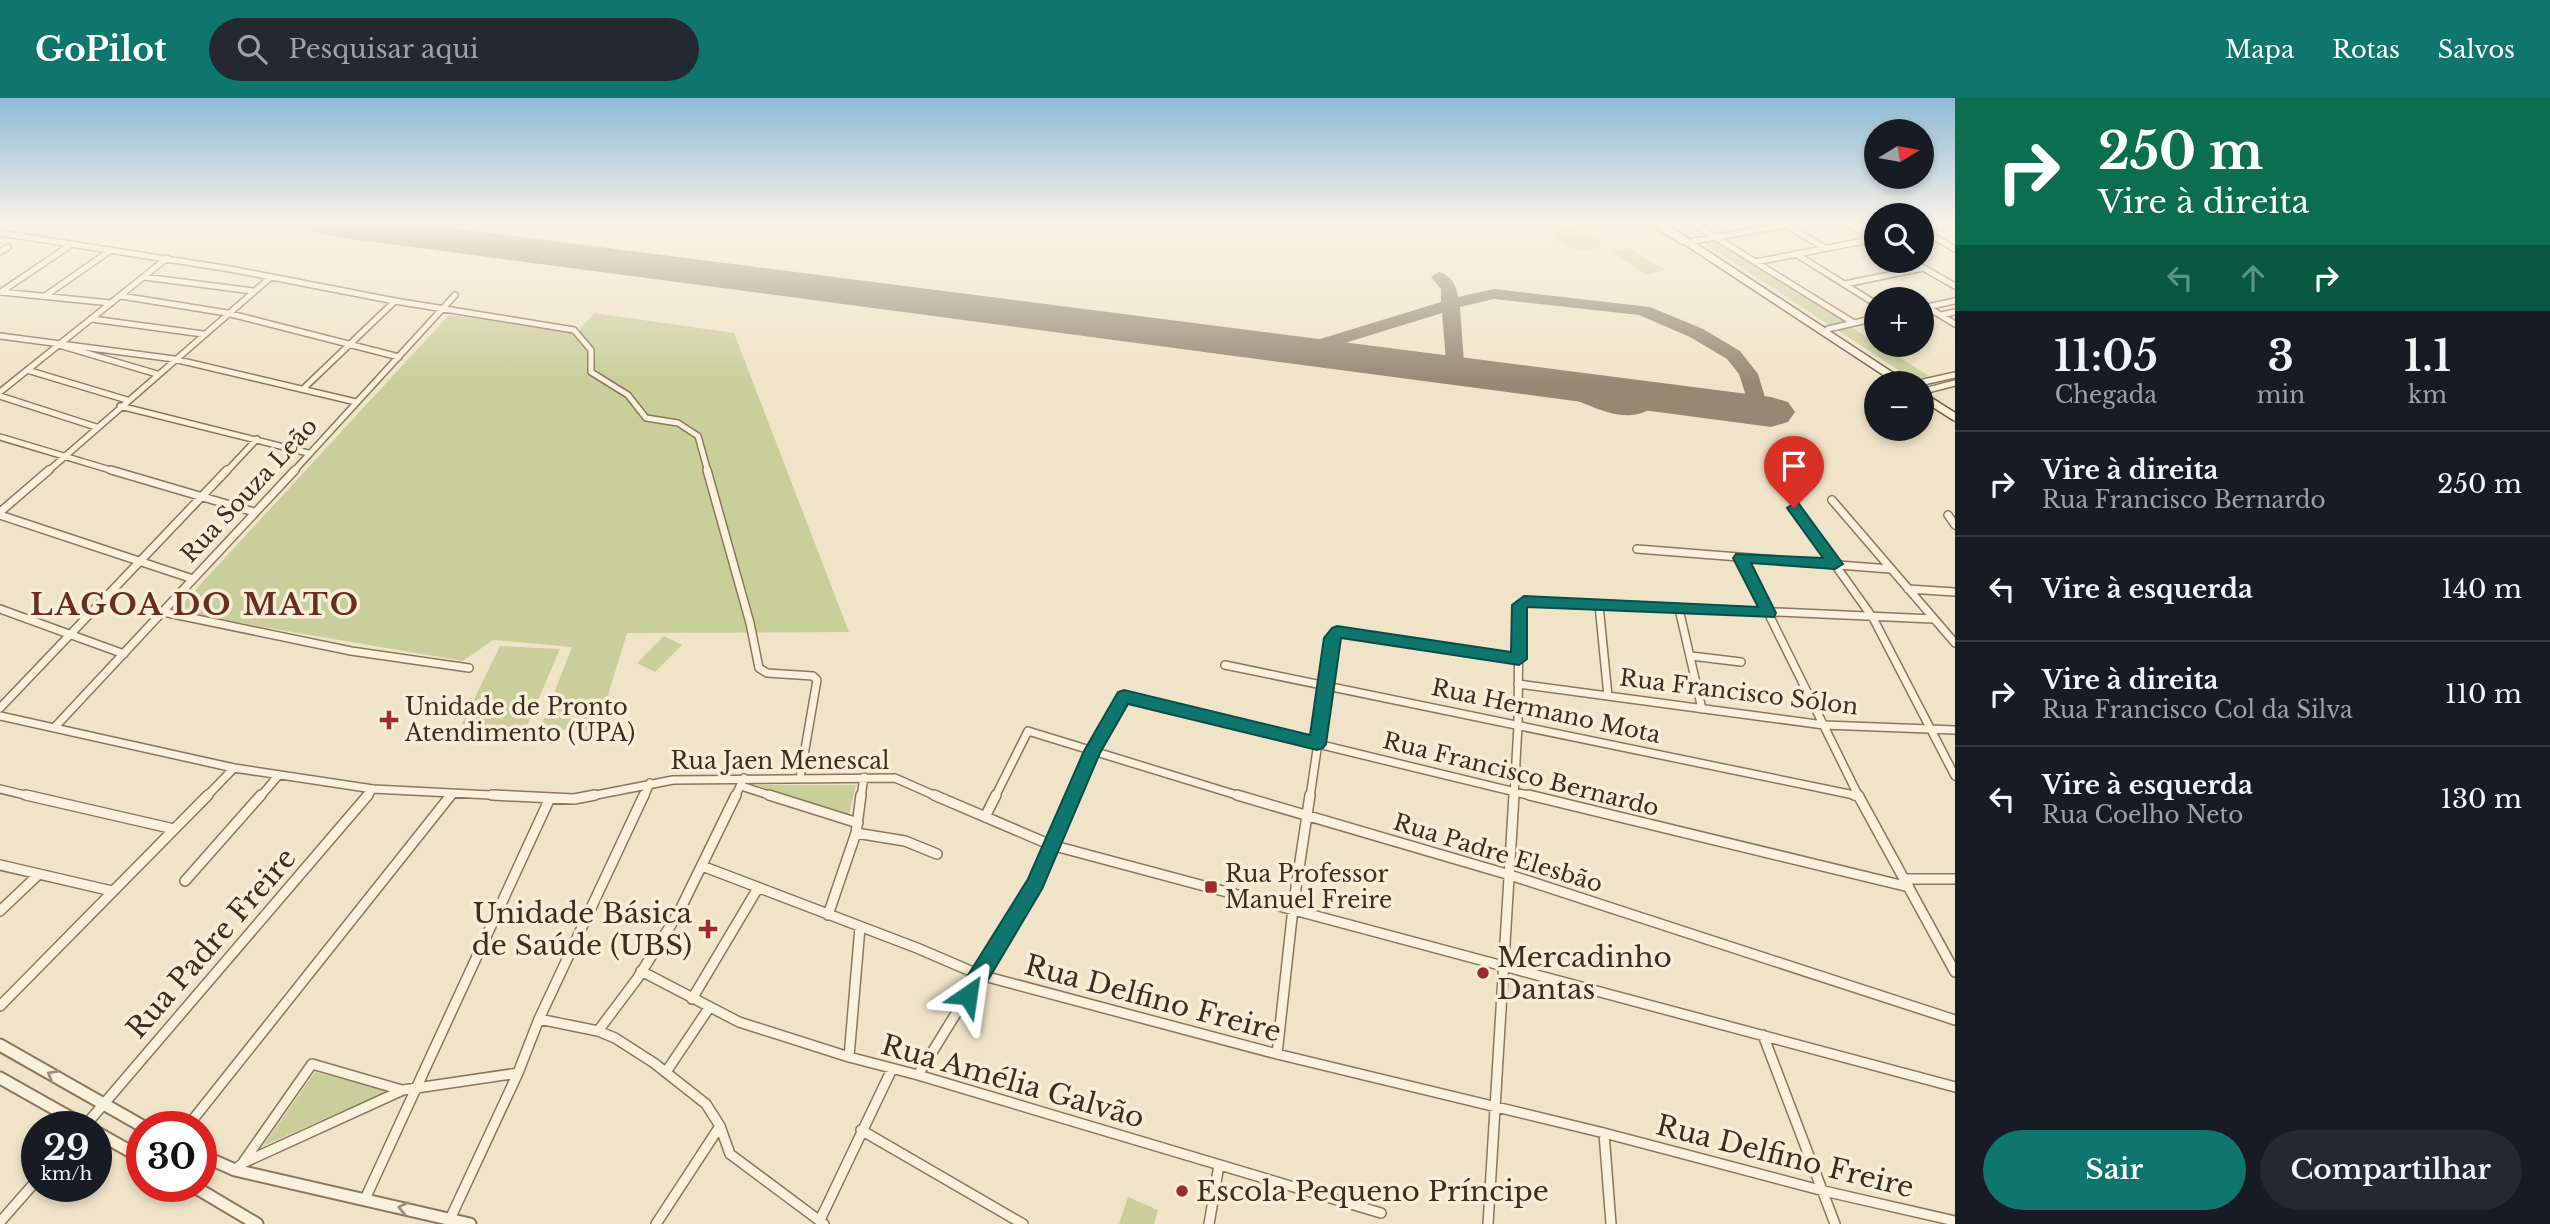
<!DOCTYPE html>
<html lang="pt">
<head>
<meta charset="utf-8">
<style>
  :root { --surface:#171b24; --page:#242831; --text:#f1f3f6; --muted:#9ea1a6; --line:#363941; --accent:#0f766e }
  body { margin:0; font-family:"Libre Baskerville",serif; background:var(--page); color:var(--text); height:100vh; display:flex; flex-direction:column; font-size:26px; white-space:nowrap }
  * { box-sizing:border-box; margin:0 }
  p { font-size:23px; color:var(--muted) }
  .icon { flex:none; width:38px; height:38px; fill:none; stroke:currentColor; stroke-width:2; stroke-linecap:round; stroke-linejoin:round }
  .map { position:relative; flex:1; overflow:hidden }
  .sheet { display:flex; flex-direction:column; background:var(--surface); width:595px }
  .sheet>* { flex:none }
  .hud { background:#0b6e4f; color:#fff; overflow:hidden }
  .needle { width:46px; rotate:79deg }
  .tools { position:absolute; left:1864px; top:21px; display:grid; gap:14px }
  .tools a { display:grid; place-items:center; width:70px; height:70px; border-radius:50%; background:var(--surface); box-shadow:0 4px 10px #0003; font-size:35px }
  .speed { position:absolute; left:21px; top:1013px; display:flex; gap:14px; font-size:35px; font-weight:700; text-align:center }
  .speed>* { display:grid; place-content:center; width:91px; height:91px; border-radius:50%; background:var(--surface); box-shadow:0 4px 10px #0003; line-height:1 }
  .speed small { font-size:18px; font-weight:400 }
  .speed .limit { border:10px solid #d22; background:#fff; color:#111 }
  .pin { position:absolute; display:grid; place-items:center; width:60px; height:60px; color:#fff; margin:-72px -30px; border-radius:50% 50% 50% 0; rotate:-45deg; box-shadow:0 0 7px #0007 }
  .pin .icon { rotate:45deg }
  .me { position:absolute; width:77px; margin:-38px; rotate:32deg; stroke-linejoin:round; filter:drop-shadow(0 0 5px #0008) }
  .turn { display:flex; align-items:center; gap:24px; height:147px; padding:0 28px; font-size:32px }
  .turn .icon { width:91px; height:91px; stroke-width:2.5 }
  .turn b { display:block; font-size:49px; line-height:60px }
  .lanes { display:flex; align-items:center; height:66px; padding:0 28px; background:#0003; justify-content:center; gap:35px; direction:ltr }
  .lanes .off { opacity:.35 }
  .eta { display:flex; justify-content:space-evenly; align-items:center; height:119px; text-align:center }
  .eta b { font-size:42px; font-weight:600; line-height:49px }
  .action { display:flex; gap:14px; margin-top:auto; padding:14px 28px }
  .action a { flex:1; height:80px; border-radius:42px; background:var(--accent); color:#fff; font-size:28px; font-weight:600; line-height:80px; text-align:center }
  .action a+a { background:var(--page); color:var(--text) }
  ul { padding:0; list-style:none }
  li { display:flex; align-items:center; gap:21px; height:105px; padding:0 28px; border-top:2px solid var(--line) }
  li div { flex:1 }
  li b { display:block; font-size:26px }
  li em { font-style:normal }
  header { display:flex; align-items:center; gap:42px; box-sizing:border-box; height:98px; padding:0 35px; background:var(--accent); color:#fff }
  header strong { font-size:33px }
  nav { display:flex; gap:38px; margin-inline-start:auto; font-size:24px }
  .search { width:490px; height:63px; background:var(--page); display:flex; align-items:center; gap:18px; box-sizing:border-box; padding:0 24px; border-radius:38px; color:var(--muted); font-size:26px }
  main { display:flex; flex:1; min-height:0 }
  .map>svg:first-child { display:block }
  .green { fill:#c9cf9b }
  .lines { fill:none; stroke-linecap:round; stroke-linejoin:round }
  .taxiway { fill:#968974; fill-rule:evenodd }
  .runway { fill:#968974; fill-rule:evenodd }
  .minor-far2-casing { stroke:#8d765c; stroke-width:8 }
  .minor-far1-casing { stroke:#8d765c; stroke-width:10 }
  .minor-casing { stroke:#8d765c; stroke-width:12 }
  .tertiary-casing { stroke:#8d765c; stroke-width:15 }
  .secondary-casing { stroke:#6f573f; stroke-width:10 }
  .minor-far2 { stroke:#faf1dc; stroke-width:5 }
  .minor-far1 { stroke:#faf1dc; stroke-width:7 }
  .minor { stroke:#faf1dc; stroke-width:9 }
  .tertiary { stroke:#faf1dc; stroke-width:11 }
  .secondary { stroke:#faf1dc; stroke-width:7 }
  .oneway { stroke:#9c907e }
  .route { fill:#0f766e; stroke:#0a4d48; stroke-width:2 }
  .poi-dot { fill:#9e2a2b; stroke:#f7eed8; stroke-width:2.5 }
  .labels { text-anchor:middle; stroke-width:7; stroke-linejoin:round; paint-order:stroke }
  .street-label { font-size:23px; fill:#3d2e20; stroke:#f7eed8 }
  .poi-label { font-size:23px; fill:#3d2e20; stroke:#f7eed8; text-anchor:start }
  .near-poi-label { font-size:28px; fill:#3d2e20; stroke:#f7eed8; text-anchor:start }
  .near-street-label { font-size:28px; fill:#3d2e20; stroke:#f7eed8 }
  .district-label { font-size:30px; font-weight:bold; letter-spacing:2px; fill:#6b2e1e; stroke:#f7eed8 }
</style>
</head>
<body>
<header>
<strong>GoPilot</strong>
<div class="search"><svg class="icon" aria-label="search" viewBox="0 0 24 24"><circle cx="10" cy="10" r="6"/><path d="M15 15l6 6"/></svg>Pesquisar aqui</div>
<nav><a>Mapa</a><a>Rotas</a><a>Salvos</a></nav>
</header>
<main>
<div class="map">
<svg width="1955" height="1126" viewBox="0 0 1955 1126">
  <rect width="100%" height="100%" fill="#f0e4c8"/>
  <!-- green -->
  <path class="green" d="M1562 132 1583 133 1599 142 1600 148C1586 157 1565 152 1555 140L1556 135Z
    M1713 141 1847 223 1829 227 1701 143Z
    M1629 150 1665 172 1647 177 1612 154Z
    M594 215 734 235 849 534 627 535 597 633 540 631 572 549 493 542 463 563 175 514 449 217 577 235Z
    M1851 229 1929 278 1912 281 1837 232Z
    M664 538 682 547 655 574 637 565Z
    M500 548 560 551 526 630 462 626Z
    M755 687H856L849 717Z
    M315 974 388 993 263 1048Z
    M1128 1099 1158 1112 1154 1126H1119Z"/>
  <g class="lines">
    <!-- taxiway -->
    <path class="taxiway" d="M1439 174C1451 177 1457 188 1458 199L1494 191 1650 209 1703 231 1740 253 1758 276 1769 313 1766 317H1752L1739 276 1727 261 1690 239 1639 217 1494 201 1460 209 1464 266 1462 270 1440 277 1431 271 1433 267 1446 263 1442 215 1306 257 1300 258 1291 253 1294 249 1441 204V191L1431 179Z
      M1552 280 1587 290 1624 306 1633 307 1645 295 1652 293 1662 299C1633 340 1584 301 1545 290L1543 286 1545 282Z"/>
    <!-- runway -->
    <path class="runway" d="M309 126H421L1771 299 1788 304 1795 314 1788 324 1771 329 329 138 315 134Z"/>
    <!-- minor-far2 casing -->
    <g class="minor-far2-casing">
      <path id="minor-far2" d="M1654 126 1683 144
        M1694 126 1854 225
        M1784 126 1825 150
        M1848 126 1875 141
        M1922 132 1955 151
        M0 135 230 171 395 203 574 232 591 252V274L628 297 646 320 678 325 698 338 708 374
        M1694 143 1791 126
        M0 154 8 149
        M1796 156 1876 206
        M1911 163 1955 188
        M1755 164 1875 141
        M144 179 253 193
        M1845 186 1923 170
        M1 194 111 205
        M1 194 72 146
        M45 198 111 152
        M121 198 227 215 399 259
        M1927 209 1955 226
        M1922 210 1955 203
        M1941 217 1955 214
        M92 221 203 236
        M1828 231 1876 220
        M0 238 174 261 356 304
        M59 247 157 276
        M27 272 127 302
        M1919 285 1955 277
        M303 291 395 203
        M1924 293 1955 285
        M0 294 167 160
        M0 298 96 329
        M120 308 308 355
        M0 339 117 374
        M47 374 271 179
        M226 374 257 341
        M293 374 455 197"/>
    </g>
    <!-- minor-far1 casing -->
    <g class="minor-far1-casing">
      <path id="minor-far1" d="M111 372 254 414
        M707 372 750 525 759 570 767 575 813 578 817 582 800 680
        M1832 402 1955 545
        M1794 409 1873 520 1955 678
        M0 414 49 372
        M0 417 193 481
        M1948 417 1955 427
        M1637 451 1890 471
        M1741 460 1859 699
        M1908 491 1955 494
        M1599 507 1608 598
        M0 511 124 556
        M1679 511 1702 611
        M163 514 351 553 469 570
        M1691 558 1741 564
        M1225 567 1859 698
        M1518 586 1824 627 1955 632
        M0 610 227 372
        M0 618 234 670 373 691 527 699
        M54 630 295 372
        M741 688 775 699
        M0 691 33 699
        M206 699 234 670
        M260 699 278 678
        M366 699 373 691
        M450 699 452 696
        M586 699 673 682 895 680 938 699
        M644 699 650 685
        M735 699 744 680
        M861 699 864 679
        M995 699 1028 633 1243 699
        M1073 699 1092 653 1124 599 1536 699
        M1310 699 1334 536 1345 534 1519 561
        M1514 699 1518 627 1519 507 1529 503 1933 521"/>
    </g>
    <!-- minor casing -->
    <g class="minor-casing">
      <path id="minor" d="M26 697 174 731
        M492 697 574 701 595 697
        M769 697 858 725
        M934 697 1051 747 1955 989
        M1237 697 1510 777 1955 922
        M1529 697 1909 789
        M1854 697 1859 698
        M1858 697 1955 874
        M985 719 996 697
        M856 735 905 743 937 756
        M0 767 112 793
        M702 768 917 850 980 877 1277 956 1604 1035 1824 1093 1955 1123
        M1904 781H1955
        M185 783 261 697
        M0 813 39 776
        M828 817 856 735 861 697
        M641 873 739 924 849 959 918 977 1381 1115
        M692 901 758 790
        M0 908 208 697
        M539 921 598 933 615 940 654 965 706 1006 720 1028 730 1056 824 1126
        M598 933 637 881 679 814 736 697
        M1763 937 1835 1126
        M1277 956 1293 810 1310 697
        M849 959 860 829
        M666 974 709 910
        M918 977 1036 786 1074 697
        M84 1029 368 697
        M187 1029 451 697
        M861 1032 1023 1126
        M1604 1035 1611 1126
        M244 1063 312 966 402 992
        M235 1072 243 1065 403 992 518 975
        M365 1101 550 700
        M450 1121 518 975 539 921 644 697
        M820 1122 892 971
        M0 1124 37 1082
        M656 1126 720 1028
        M1209 1126 1219 1067
        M1488 1126 1514 697"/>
    </g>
    <!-- tertiary casing -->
    <g class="tertiary-casing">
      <path id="tertiary" d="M0 947 144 1029
        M0 980 87 1029
        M96 1034 142 1060
        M201 1057 235 1072 470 1126
        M193 1088 257 1126"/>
    </g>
    <!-- secondary casing -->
    <g class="secondary-casing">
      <path id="secondary" d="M1660 126 1902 285
        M1922 298 1955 319"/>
    </g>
    <!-- minor-far2 -->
    <use href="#minor-far2" class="minor-far2"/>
    <!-- minor-far1 -->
    <use href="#minor-far1" class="minor-far1"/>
    <!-- minor -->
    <use href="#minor" class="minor"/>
    <!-- tertiary -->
    <use href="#tertiary" class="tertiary"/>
    <!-- secondary -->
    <use href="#secondary" class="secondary"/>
  </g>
  <!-- one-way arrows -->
  <defs><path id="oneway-chevron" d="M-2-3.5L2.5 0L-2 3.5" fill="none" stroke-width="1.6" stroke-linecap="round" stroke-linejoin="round" transform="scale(1.75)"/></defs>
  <g class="oneway">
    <use href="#oneway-chevron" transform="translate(52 977) rotate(-150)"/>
    <use href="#oneway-chevron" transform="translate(403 1110) rotate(-167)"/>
  </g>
  <!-- sky -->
  <linearGradient id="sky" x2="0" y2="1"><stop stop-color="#8fbad6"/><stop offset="0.44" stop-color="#f8f3e6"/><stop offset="1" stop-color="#f8f3e6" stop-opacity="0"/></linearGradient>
  <rect width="1955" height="284" fill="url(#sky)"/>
  <!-- route -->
  <path class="route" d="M1794 405 1799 406 1843 466 1835 471 1751 465 1776 515 1774 519 1527 509V561L1519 567 1341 540 1326 646 1323 650 1317 652 1128 606 1100 655 1042 791 975 904 968 907 960 904 957 897 960 890 1028 781 1084 653 1118 594 1124 592 1310 637 1324 540 1332 530 1337 528 1511 554 1512 507 1524 498 1758 509 1733 460 1736 456 1823 460 1787 410Z"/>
  <!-- markers -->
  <g class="poi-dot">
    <path d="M385.5 611.5h7v7h7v7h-7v7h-7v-7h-7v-7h7z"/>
    <rect x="1204" y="782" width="14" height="14" rx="3.5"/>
    <path d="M704.5 820.5h7v7h7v7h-7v7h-7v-7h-7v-7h7z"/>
    <circle cx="1483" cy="875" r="7"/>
    <circle cx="1182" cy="1093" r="7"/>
  </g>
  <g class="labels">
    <!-- street labels -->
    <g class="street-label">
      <text transform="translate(249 392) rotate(-47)" y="8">Rua Souza Leão</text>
      <text transform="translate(1739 594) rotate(7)" y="8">Rua Francisco Sólon</text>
      <text transform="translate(1546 613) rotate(12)" y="8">Rua Hermano Mota</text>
      <text x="780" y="671">Rua Jaen Menescal</text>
      <text transform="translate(1521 676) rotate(14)" y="8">Rua Francisco Bernardo</text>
      <text transform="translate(1498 755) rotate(17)" y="8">Rua Padre Elesbão</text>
    </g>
    <!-- poi labels -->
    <g class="poi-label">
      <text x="405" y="617">Unidade de Pronto<tspan x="405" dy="26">Atendimento (UPA)</tspan></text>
      <text x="1225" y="784">Rua Professor<tspan x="1225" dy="26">Manuel Freire</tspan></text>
    </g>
    <!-- near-poi labels -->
    <g class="near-poi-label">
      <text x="692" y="825" text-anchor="end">Unidade Básica<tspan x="692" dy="32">de Saúde (UBS)</tspan></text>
      <text x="1497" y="869">Mercadinho<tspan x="1497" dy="32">Dantas</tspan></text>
      <text x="1196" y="1103">Escola Pequeno Príncipe</text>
    </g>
    <!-- near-street labels -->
    <g class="near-street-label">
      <text transform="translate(211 845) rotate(-49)" y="10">Rua Padre Freire</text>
      <text transform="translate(1153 900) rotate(15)" y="10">Rua Delfino Freire</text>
      <text transform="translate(1013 983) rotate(16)" y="10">Rua Amélia Galvão</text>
      <text transform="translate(1785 1058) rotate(14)" y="10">Rua Delfino Freire</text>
    </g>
    <!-- district labels -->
    <g class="district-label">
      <text x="195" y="517">LAGOA DO MATO</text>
    </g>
  </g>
</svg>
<div class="tools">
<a><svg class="needle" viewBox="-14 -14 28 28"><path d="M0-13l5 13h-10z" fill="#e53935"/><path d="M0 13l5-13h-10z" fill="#9ea1a6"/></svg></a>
<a><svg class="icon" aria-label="search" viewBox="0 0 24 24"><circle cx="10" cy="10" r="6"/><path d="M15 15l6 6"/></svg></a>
<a>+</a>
<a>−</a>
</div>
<div class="speed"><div>29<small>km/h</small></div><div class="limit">30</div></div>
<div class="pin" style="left:1794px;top:410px;background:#d93025"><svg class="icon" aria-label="arrive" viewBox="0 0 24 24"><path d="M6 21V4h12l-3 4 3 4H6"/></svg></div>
<svg class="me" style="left:968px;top:897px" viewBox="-20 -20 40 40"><path d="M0-17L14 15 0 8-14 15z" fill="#0f766e" stroke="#fff" stroke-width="4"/></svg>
</div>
<section class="sheet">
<div class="hud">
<div class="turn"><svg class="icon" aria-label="right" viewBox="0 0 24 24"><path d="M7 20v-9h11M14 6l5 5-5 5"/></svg><div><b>250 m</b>Vire à direita</div></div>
<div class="lanes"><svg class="icon off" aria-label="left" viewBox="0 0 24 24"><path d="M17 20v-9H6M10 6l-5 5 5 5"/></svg><svg class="icon off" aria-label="ahead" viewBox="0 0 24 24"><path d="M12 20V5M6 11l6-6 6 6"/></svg><svg class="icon" aria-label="right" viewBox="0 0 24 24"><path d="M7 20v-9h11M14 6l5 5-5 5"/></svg></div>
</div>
<div class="eta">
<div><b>11:05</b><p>Chegada</p></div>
<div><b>3</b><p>min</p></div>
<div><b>1.1</b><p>km</p></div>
</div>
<ul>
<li><svg class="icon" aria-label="right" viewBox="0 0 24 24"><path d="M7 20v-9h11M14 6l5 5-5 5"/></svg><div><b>Vire à direita</b><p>Rua Francisco Bernardo</p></div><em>250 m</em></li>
<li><svg class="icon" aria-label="left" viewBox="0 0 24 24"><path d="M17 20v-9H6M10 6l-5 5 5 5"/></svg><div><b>Vire à esquerda</b></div><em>140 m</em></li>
<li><svg class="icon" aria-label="right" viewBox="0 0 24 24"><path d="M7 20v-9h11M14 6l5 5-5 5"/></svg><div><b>Vire à direita</b><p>Rua Francisco Col da Silva</p></div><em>110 m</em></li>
<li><svg class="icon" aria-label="left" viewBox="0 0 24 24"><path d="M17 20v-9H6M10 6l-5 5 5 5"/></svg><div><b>Vire à esquerda</b><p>Rua Coelho Neto</p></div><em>130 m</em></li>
</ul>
<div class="action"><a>Sair</a><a>Compartilhar</a></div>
</section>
</main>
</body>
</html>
